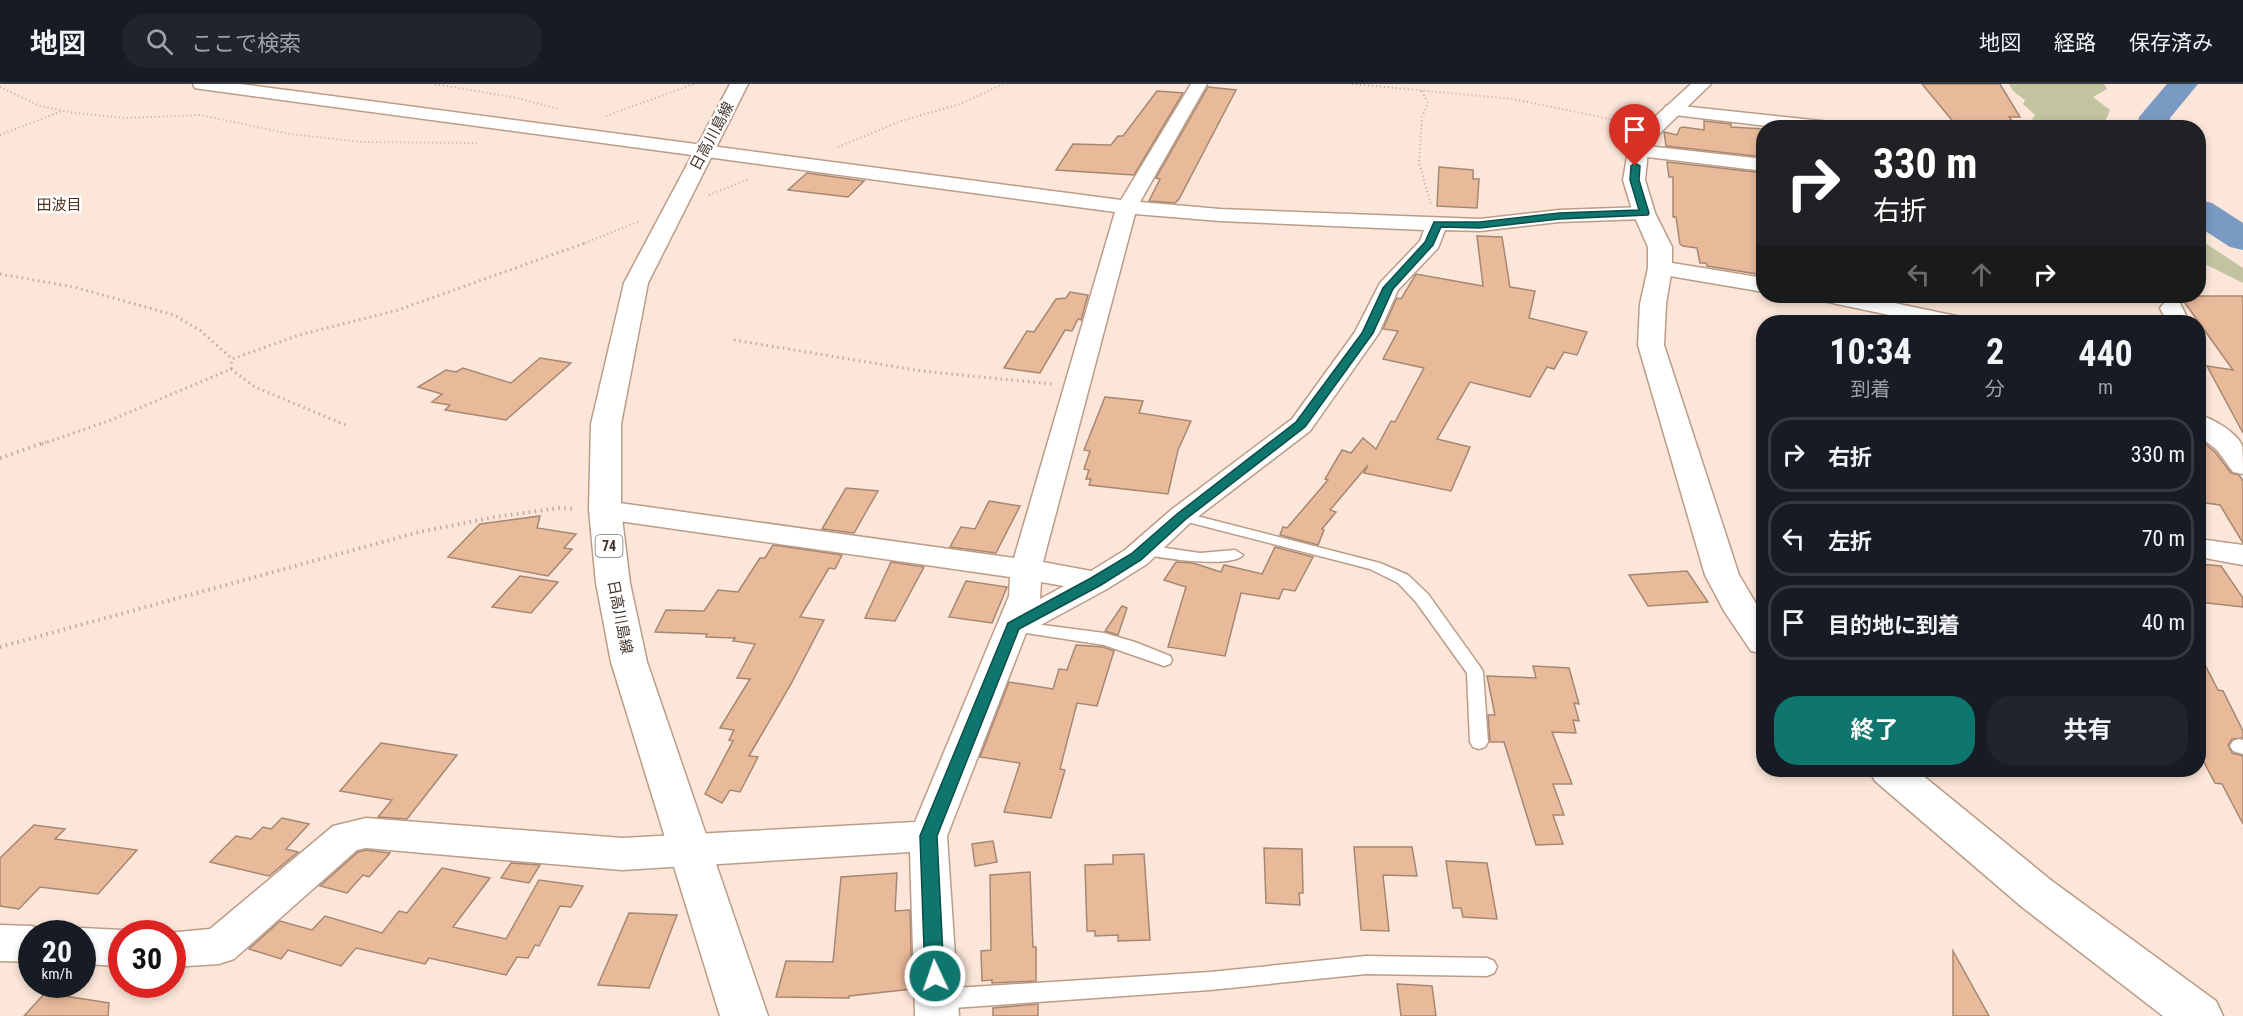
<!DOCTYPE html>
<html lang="ja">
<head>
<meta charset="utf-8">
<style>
  :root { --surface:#171b24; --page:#20242c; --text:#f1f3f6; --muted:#9ea1a6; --line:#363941; --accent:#0f766e }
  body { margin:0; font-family:"Roboto Condensed","Noto Sans JP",sans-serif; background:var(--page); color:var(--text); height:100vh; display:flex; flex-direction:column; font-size:22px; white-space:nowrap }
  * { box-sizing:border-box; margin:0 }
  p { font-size:20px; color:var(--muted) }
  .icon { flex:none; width:33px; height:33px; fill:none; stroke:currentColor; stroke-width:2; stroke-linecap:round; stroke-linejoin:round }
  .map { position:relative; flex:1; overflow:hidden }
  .details { position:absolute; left:1756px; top:231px; width:450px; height:462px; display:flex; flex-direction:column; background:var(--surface); border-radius:24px; box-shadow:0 3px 9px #0003 }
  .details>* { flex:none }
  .banner { position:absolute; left:1756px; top:36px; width:450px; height:183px; border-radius:24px; box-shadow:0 3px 9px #0003; background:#202124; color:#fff; overflow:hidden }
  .speed { position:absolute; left:18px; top:836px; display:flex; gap:12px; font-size:30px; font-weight:700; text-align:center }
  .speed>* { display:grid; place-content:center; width:78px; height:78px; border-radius:50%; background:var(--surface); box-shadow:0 3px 9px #0003; line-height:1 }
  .speed small { font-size:15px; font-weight:400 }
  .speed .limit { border:9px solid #d22; background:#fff; color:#111 }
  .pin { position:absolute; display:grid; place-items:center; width:51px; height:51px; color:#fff; margin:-62px -26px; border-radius:50% 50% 50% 0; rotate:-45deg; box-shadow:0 0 6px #0007 }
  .pin .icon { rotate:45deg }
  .me { position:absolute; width:66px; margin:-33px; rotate:357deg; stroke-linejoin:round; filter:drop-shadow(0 0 4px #0008) }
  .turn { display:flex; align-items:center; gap:21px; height:126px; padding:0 18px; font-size:27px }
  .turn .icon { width:78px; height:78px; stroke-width:2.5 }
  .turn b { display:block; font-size:42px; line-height:51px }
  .lanes { display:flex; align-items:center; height:57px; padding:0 18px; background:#0003; justify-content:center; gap:30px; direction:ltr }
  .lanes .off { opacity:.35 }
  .eta { display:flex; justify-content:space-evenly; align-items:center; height:102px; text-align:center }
  .eta b { font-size:36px; font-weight:700; line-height:42px }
  .cta { display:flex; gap:12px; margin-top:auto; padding:12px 18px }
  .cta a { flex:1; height:69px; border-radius:24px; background:var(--accent); color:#fff; font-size:24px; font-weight:700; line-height:69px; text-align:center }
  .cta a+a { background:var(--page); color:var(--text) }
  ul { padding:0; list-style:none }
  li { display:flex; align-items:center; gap:18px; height:75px; margin:0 12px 9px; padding:0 6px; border:3px solid var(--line); border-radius:24px }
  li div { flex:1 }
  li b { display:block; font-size:22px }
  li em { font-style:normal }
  header { display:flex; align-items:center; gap:36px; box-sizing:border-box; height:84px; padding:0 30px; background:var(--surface); border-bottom:2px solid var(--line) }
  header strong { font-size:28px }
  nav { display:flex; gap:33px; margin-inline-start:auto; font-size:21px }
  .search { width:420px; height:54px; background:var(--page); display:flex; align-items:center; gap:15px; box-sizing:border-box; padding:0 21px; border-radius:24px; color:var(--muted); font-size:22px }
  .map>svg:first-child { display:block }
  .green { fill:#c2c49f }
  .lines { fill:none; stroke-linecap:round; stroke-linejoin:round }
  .river { fill:#799ac2; fill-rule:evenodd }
  .building { fill:#e9ba9a; stroke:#a68772; stroke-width:1.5 }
  .lane-casing { stroke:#bc9c87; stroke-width:3 }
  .street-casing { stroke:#bc9c87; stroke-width:3 }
  .secondary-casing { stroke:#bc9c87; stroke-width:3 }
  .primary-casing { stroke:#bc9c87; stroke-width:3 }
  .path-far2 { stroke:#beab9f; stroke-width:2; stroke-dasharray:1 3; stroke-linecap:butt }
  .path-far1 { stroke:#beab9f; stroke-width:3; stroke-dasharray:1.5 4; stroke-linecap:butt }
  .path { stroke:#beab9f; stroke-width:4; stroke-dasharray:1.5 4.5; stroke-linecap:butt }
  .lane { fill:#fff; fill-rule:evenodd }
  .street { fill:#fff; fill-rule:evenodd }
  .secondary { fill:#fff; fill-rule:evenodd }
  .primary { fill:#fff; fill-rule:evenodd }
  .route { fill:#0f766e; stroke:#0a4d48; stroke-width:1.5 }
  .labels { text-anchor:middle; stroke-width:5; stroke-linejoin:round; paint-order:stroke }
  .shield { fill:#fff; stroke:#79706a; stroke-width:1.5 }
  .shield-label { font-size:14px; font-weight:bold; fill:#40332a }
  .street-label { font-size:15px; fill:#40332a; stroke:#fff }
  .far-quarter-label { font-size:15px; fill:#4c311f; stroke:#fff }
</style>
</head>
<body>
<header>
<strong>地図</strong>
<div class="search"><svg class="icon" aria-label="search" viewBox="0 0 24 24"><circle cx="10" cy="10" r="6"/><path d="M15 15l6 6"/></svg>ここで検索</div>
<nav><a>地図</a><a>経路</a><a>保存済み</a></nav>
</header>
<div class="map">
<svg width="2243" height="932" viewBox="0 0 2243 932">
  <rect width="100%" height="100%" fill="#fbe6d9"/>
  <!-- green -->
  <path class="green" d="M2009 0H2104L2107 5 2093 13 2110 26 2103 43H2027L2035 31 2023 20 2025 16 2013 7Z
    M2199 155 2243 184V199L2199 177Z"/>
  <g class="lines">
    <!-- river -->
    <path class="river" d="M2167 0H2198L2170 34 2169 44H2137L2139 33Z
      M2199 116 2212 119 2243 139V166L2230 163 2199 143Z"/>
  </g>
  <!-- building -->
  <path class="building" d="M1922 0H2000L2020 33H2009L2018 44H1965L1956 41Z
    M1208 3 1236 6 1179 115 1175 119 1149 117 1160 95 1156 94Z
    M1157 7 1183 9 1134 91 1056 86 1073 60 1111 61 1118 52H1123Z
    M1704 37 1731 40V43L1764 45V73L1666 62 1664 48 1677 51 1680 44 1683 43 1704 46Z
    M1667 78 1764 89V191L1707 182 1706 179H1700L1697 164 1683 162 1680 160 1676 133H1673V93H1669Z
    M1439 83 1473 86V95H1479L1477 124 1437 122Z
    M807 89 864 97 848 113 788 106Z
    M1477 152 1502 153 1510 203 1535 207 1529 234 1587 248 1577 271 1564 268 1554 285 1547 283 1530 313 1470 298 1437 355 1470 363 1451 407 1364 389 1368 381 1330 426 1336 428 1322 445 1324 446 1318 461 1280 451 1283 443 1287 444 1328 396 1325 395 1342 366 1351 369 1363 354 1376 365 1391 337 1395 338 1424 284 1383 275 1398 247 1383 245 1396 216 1397 214 1401 215 1416 190 1483 202Z
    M1070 208 1088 211 1081 236 1078 235 1072 247 1065 246 1040 289 1004 284 1027 247 1034 248 1056 215 1066 214Z
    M2180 212H2243V349L2207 282 2233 286Z
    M540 274 571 279 506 336 445 326 450 321 432 318 442 310 418 303 446 286 456 288 463 284 511 299Z
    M1105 313 1143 317 1139 329 1191 337 1178 366 1168 410 1089 401 1091 395H1086L1089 386 1084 385 1090 367 1084 366Z
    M2199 355 2215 368 2231 389 2239 391 2243 397V459L2220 421 2199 418Z
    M846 404 878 407 854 449 822 445Z
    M989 417 1020 422 996 469 950 463 961 443 975 445Z
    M540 432 537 444 576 450 564 464 572 465 548 492 448 473 480 440Z
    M773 461 842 471 835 485 829 484 800 533 824 536 791 600 749 672 758 673 740 708 730 706 722 719 705 710 733 657 729 656 734 646 720 644 750 595 737 594 755 560 733 557 735 554 706 553 707 550 655 548 666 526 704 527 718 506 738 508 760 474H765Z
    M1275 463 1313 473 1295 507 1283 505 1279 515 1241 509 1225 572 1168 563 1186 503 1164 496 1176 478 1193 479 1221 488 1224 481 1262 490Z
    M891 478 924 483 895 537 865 534Z
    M2199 480 2221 482 2243 514V523L2199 518Z
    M1687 487 1708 518 1648 522 1629 491Z
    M520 492 558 498 531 529 492 523Z
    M966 497 1007 503 992 539 949 533Z
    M1122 522 1127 524 1118 551 1105 547Z
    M1076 561 1103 563 1114 567 1097 622 1077 619 1060 685 1065 686 1051 734 1004 728 1020 679 980 673 1009 598 1053 605 1059 585 1067 586Z
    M2199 569 2218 606 2223 607 2243 647V654L2232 655 2228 661 2232 669 2243 672V740L2222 700 2215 699 2199 669Z
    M1533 582 1569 584 1579 620 1574 619 1579 637 1573 636 1576 649 1552 648 1572 700H1553L1564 731H1553L1563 760 1536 761 1504 658H1490L1488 631H1495L1487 592 1536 594Z
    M381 659 457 671 407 735 378 733 392 716 340 707Z
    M282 734 309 740 286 765 298 768 269 792 210 778 236 752 251 755 263 743 271 745Z
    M34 741 65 745 55 755 137 766 98 810 40 803 19 825 0 822V774Z
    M993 757 997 778 975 782 972 760Z
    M1354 763H1412L1417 792 1383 791 1389 847 1361 846Z
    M1264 764 1302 765 1303 809H1299L1300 821 1266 819Z
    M366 766 390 769 369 793 363 791 347 809 320 802 358 768Z
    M1144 770 1150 856 1118 857V851L1095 852V847H1087L1085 781 1113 780V771Z
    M1446 777 1487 779 1497 835 1463 833 1461 824H1453Z
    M511 779 540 781 529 799 501 794Z
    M442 784 490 794 453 843 506 855 539 796 583 802 571 823 560 822 539 862 535 861 528 874 517 873 506 891 429 874 425 880 356 864 341 882 288 866 281 875 249 865 280 837 312 846 325 832 382 849 399 827 407 829Z
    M1030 788 1033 863H1036V897L992 899V896L982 897 981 867 991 866 990 791Z
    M897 789 895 827 910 826 912 905 849 912V914L776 913 786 877 833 878 841 793Z
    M629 829 677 831 649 904 598 901Z
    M1953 867 1989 932H1953Z
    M1397 900 1432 902 1436 932H1401Z
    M45 909 109 919 108 932H24Z
    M1038 920V932H993V924Z"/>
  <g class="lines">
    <!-- lane casing -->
    <g class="lane-casing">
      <path id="lane" d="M1181 428 1380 479 1408 491 1428 510 1481 584 1483 588 1488 658 1485 663 1479 665 1473 663 1470 658 1467 589 1416 518 1398 499 1370 485 1176 435 1174 432 1176 429Z
        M1145 461 1200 469 1235 466 1243 471C1231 485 1158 474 1140 469L1138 466 1140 463Z
        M1013 537 1104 549 1135 558 1170 572 1172 576 1170 580 1164 582 1104 561 1007 546 1005 542 1007 538Z
        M2239 655 2243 656V670L2233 667 2230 662 2233 657Z
        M1366 872 1487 874 1494 877 1497 883 1494 889 1487 892 1366 890 1210 906 939 925 931 922 928 915 931 908 939 905 1210 888Z"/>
    </g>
    <!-- street casing -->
    <g class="street-casing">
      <path id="street" d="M193 0H240L1121 116 1191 0H1207L1140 118 1220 125 1480 135 1559 126 1644 123 1651 125 1654 129 1651 133 1644 135 1559 138 1480 147 1445 146 1438 164 1398 206 1379 249 1310 347 1191 438 1147 480 1107 505 1026 549 947 752 959 932H915L910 768 622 786 366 764 357 766 234 875 219 880 172 883V849H167L210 845 333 742 366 734 622 754 915 738 1009 512 1010 493 605 435 595 432 591 426 595 420 605 417 1014 474 1115 128 201 5 195 4ZM1135 130 1220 137 1424 146 1420 157 1380 199 1355 248 1292 335 1171 426 1125 466 1091 487 1043 478ZM1041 498 1064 502 1040 515Z
        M1672 21 1840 39 1849 44H1785L1666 30 1663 26 1666 22Z
        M1638 61 1764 75V87L1631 71 1629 67 1631 63Z
        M1660 177 1764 194V208L1652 189 1649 184 1652 179Z
        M1820 212H1861L1961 233 1965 238H1922L1823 217Z
        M2172 217 2180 219 2189 238H2167L2160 224 2164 219Z
        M2199 331C2212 334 2236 348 2242 361 2243 369 2243 382 2243 390L2233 388 2217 366 2199 352Z
        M2199 455 2243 461V481L2199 473Z
        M0 841 32 842 47 847 32 849V878L0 877Z
        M82 844 122 846 130 849H122V882L82 880V849H69Z"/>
    </g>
    <!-- secondary casing -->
    <g class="secondary-casing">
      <path id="secondary" d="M1691 0H1711L1660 49 1648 67 1645 96 1655 129 1672 163V184L1666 220 1664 261 1739 491 1764 533V570L1751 567 1724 527 1705 491 1638 261 1640 220 1648 184V163L1633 129 1623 96 1628 67 1646 41Z
        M1869 686H1916L2052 797 2216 917 2223 932H2163L2022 823 1875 697Z"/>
    </g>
    <!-- primary casing -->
    <g class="primary-casing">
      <path id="primary" d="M730 0H748L648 199 621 340V426L630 499 647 578 768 932H720L611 578 596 499 589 426 591 340 624 199Z"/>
    </g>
    <!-- path-far2 -->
    <path class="path-far2" d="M435 0 518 14 558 25
      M1352 0 1513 15 1630 39
      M0 3 40 22 75 29 125 34 201 31 290 50 362 58 477 59
      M1422 7 1428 19 1422 33 1419 79 1431 120
      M606 32 694 0
      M0 51 62 27
      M838 63 901 37 960 20 1003 0
      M709 111 749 95
      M585 159 640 137"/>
    <!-- path-far1 -->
    <path class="path-far1" d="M0 190 74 203 174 231 201 247 232 275
      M734 256 921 287 1052 300
      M231 285 255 303 348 342
      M42 360 111 336 231 285 232 275 299 251 398 226 588 158"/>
    <!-- path -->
    <path class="path" d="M0 374 46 358
      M0 563 419 448 495 433 559 424 574 425"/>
    <!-- lane -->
    <use href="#lane" class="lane"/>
    <!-- street -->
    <use href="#street" class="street"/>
    <!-- secondary -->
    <use href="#secondary" class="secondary"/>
    <!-- primary -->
    <use href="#primary" class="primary"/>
  </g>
  <!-- route -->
  <path class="route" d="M1635 79 1640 82 1639 96 1649 129 1648 131 1559 135 1480 144 1441 143 1433 161 1393 205 1373 249 1305 343 1186 435 1141 476 1101 501 1019 545 937 752 944 892 942 898 935 900 928 898 925 892 920 752 1008 539 1091 494 1131 470 1177 430 1296 338 1362 249 1383 204 1425 158 1434 138H1480L1559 129 1639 126 1630 96 1631 82Z"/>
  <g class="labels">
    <!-- shield labels -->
    <rect class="shield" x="595.5" y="451" width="27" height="22" rx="4.5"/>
    <g class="shield-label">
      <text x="609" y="467">74</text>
    </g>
    <!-- street labels -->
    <g class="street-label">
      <text transform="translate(712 52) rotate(-62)" y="5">日高川島線</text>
      <text transform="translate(620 533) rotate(79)" y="5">日高川島線</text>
    </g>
    <!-- far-quarter labels -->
    <g class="far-quarter-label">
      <text x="59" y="126">田波目</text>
    </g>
  </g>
</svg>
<div class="speed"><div>20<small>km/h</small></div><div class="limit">30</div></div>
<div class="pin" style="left:1635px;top:82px;background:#d93025"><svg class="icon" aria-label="arrive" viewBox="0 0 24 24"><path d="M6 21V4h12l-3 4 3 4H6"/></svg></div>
<svg class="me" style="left:935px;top:892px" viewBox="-20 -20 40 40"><circle r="17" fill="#0f766e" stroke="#fff" stroke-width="3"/><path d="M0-11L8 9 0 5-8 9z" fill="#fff"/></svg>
<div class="banner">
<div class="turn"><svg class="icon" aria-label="right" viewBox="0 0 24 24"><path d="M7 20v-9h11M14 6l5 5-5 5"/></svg><div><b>330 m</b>右折</div></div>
<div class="lanes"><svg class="icon off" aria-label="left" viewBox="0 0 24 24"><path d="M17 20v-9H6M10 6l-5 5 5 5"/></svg><svg class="icon off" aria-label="ahead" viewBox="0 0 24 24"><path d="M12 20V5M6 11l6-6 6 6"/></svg><svg class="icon" aria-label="right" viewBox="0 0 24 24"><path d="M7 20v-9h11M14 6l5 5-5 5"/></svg></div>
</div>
<section class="details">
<div class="eta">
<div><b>10:34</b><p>到着</p></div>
<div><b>2</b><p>分</p></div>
<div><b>440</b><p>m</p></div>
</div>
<ul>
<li><svg class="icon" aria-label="right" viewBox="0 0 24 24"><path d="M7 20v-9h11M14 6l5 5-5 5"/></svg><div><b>右折</b></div><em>330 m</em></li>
<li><svg class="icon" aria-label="left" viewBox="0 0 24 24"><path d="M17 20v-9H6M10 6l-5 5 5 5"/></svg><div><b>左折</b></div><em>70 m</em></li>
<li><svg class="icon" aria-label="arrive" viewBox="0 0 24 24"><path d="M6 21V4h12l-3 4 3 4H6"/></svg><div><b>目的地に到着</b></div><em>40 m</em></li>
</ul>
<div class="cta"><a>終了</a><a>共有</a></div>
</section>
</div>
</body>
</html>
